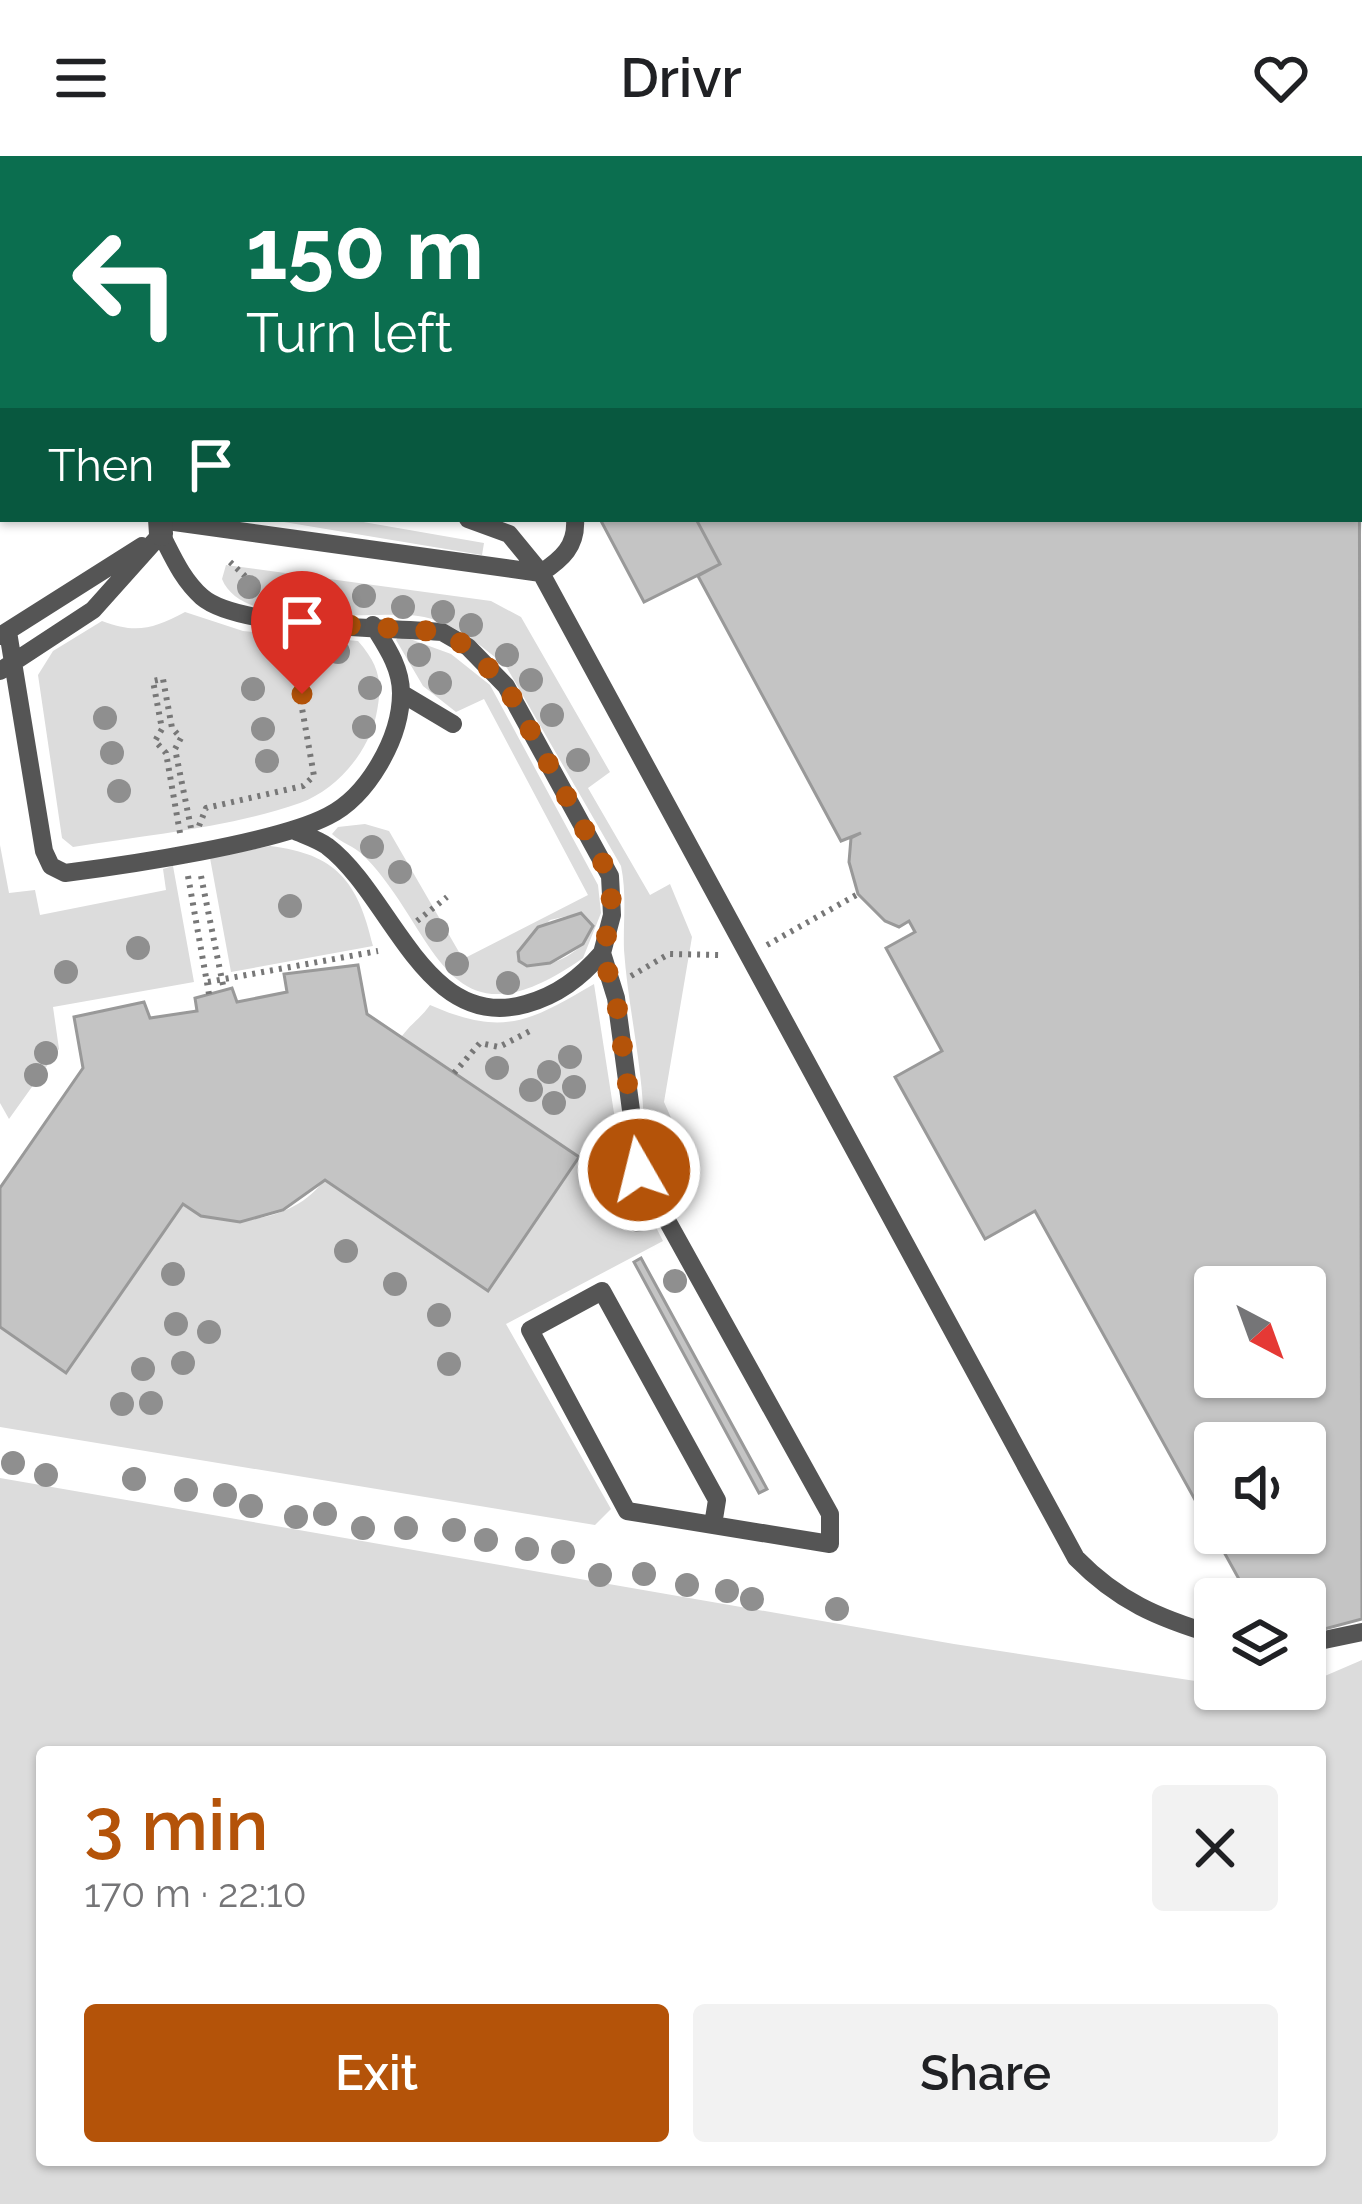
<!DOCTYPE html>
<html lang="en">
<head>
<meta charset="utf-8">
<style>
  :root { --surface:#fff; --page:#f2f2f2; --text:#202124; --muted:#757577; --accent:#b45309 }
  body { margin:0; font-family:Raleway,sans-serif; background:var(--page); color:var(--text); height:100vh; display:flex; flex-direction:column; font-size:45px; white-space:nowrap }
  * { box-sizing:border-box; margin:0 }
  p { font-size:39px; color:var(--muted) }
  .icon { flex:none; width:66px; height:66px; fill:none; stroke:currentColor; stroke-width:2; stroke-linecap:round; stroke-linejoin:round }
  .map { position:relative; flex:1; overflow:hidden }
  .drawer { position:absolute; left:36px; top:1590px; width:1290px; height:420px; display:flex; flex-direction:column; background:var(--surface); border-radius:12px; box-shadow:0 3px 9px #0004 }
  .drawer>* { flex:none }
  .top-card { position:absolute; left:0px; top:0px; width:1362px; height:366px; box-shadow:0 3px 9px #0004; background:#0b6e4f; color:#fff; overflow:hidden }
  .needle { width:78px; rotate:139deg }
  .buttons { position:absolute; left:1194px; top:1110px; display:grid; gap:24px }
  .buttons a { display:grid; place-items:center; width:132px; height:132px; border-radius:12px; background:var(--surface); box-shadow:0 3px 9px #0004; font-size:60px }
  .pin { position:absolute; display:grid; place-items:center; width:102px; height:102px; color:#fff; margin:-123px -51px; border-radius:50% 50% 50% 0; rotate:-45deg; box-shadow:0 0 12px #0007 }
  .pin .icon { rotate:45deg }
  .me { position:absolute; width:132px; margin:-66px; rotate:352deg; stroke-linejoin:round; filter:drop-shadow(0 0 9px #0008) }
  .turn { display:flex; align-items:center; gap:42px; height:252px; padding:0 48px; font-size:54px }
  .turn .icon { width:156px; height:156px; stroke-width:2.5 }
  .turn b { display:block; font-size:84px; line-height:102px }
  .then { display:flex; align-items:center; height:114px; padding:0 48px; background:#0003; gap:24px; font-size:45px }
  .round { display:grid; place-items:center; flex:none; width:126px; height:126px; border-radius:12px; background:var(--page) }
  .headline { display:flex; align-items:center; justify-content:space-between; height:204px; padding:0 48px }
  h1 { font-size:72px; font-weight:600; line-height:90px; color:var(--accent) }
  .cta { display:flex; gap:24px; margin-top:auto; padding:24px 48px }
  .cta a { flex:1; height:138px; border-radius:12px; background:var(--accent); color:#fff; font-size:48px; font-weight:600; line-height:138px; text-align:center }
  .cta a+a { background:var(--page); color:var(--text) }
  header { display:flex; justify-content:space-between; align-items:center; height:156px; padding:0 48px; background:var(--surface); font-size:54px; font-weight:600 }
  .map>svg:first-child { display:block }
  .green { fill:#dcdcdc; fill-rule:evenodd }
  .building { fill:#c4c4c4; stroke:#999; stroke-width:3; fill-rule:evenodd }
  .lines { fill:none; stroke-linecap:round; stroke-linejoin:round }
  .path { stroke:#777; stroke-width:6; stroke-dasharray:3 6; stroke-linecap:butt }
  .service { stroke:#555; stroke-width:18 }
  .minor { stroke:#555; stroke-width:24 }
  .tree { fill:#8f8f8f }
  .route { stroke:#b45309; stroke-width:21; stroke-dasharray:0 37.8 }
</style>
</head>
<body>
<header><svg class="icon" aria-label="menu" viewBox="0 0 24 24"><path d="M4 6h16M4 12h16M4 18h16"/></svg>Drivr<svg class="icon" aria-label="heart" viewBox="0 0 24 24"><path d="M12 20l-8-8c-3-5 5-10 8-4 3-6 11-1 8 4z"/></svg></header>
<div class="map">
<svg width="1362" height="2048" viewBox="0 0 1362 2048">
  <rect width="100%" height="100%" fill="#fff"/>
  <!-- green -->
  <path class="green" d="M266 363H346L484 387 482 399Z
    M226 409 491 445 521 461 610 616 588 632 650 739 670 728 692 781 664 946 680 982 642 1008C650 936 629 865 624 794 623 765 627 739 621 710L507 512C483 490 451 464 418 460 369 454 243 476 222 423Z
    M185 456 243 475 358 485C380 510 383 527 376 560 368 597 336 634 300 647 229 672 147 679 73 691L62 682 38 519 53 495 102 465C136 478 153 473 185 456Z
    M399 479 451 498 490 529 598 729 601 757 583 802C443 901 438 773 363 699 354 690 341 687 332 678L338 671 365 668 389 675 463 803 588 739 484 543 456 556 423 530 396 484ZM581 757 593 770C587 796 543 819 519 805L518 796 550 764Z
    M0 689 9 737 35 734 40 759 166 734 163 713 173 710 194 826 53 851 59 893 9 963 0 947Z
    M270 690C336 698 358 725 373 790L231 816 210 702Z
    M594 828 621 1002 663 1085 506 1168 611 1353 595 1369 0 1271V1171L66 1217 183 1048C225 1076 295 1066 325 1023 356 980 374 928 400 883 409 869 421 862 430 849 503 881 529 866 594 828Z
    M0 1322 954 1488 1215 1528V1533L1283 1538 1362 1504V2048H0ZM42 1596H1320V2004H42Z"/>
  <!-- building -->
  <path class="building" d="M224 0H285L280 3Z
    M323 0H500L502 3H325Z
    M500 0H1347L1348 3H502Z
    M1359 178 1362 1463 1317 1475 1305 1443H1250L1035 1055 985 1083 895 921 942 895 886 792 915 776 909 765 899 771 885 765 858 738 849 706 851 682 861 677 841 685 698 420 720 408 696 363H1359ZM1215 1131H1305V1221H1215ZM1215 1287H1305V1377H1215Z
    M600 363H696L720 408 644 446Z
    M581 757 593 770 583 788 550 807 527 810 519 805 518 796 538 771Z
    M358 809 367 858 579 1001 488 1135 325 1024 283 1054 240 1066 201 1060 183 1048 66 1217 0 1171V1032L83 912 74 861 144 846 150 862 197 855 195 842 232 832 237 846 287 836 284 818Z
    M641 1102 767 1333 759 1337 634 1106Z"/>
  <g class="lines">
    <!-- path -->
    <path class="path" d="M230 406 262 436
      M199 670 206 652 303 630 314 620 291 490
      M180 677 166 597 155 585 162 573 153 525 163 523 172 572 181 582 175 593 191 672
      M188 720 209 838
      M201 720 224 834
      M417 765 447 741
      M767 789 858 738
      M631 820 669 798 720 799
      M208 826 378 795
      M454 917 480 887 499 891 530 875"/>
    <!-- service -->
    <path class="service" d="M376 0 377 3
      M1359 111 1362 116
      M468 363 509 378 541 417
      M575 363C577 390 562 403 541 417L1076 1402C1118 1445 1158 1462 1215 1479
      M160 364 541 417
      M161 378C173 401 182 423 202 441 239 473 387 471 442 476L468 491 506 530 610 720 612 759 602 797 616 842 639 1014 830 1358V1388L627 1355 530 1174 602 1135 717 1344 713 1369
      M8 476 44 695 51 710 65 717C128 709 276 687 328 660 368 640 401 582 401 537 401 511 386 490 373 469
      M0 480 142 390
      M0 515 93 454 161 378
      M401 537 453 568
      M293 674C304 679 317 683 327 690 392 739 425 877 526 848 558 839 580 822 602 797
      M1305 1488 1362 1476"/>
    <!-- minor -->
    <path class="minor" d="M37 0 39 3
      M160 363 161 378"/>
  </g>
  <!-- trees -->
  <g class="tree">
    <circle cx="249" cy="431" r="12"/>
    <circle cx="327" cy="436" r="12"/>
    <circle cx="364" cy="440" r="12"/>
    <circle cx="284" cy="442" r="12"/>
    <circle cx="403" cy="451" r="12"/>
    <circle cx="443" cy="456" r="12"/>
    <circle cx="471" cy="469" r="12"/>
    <circle cx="312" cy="493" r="12"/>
    <circle cx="338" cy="496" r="12"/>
    <circle cx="419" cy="499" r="12"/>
    <circle cx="507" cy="499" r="12"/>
    <circle cx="531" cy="524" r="12"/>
    <circle cx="440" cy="527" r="12"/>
    <circle cx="370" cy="532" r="12"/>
    <circle cx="253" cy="533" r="12"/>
    <circle cx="552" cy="559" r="12"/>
    <circle cx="105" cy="562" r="12"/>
    <circle cx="364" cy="571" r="12"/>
    <circle cx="263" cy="573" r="12"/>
    <circle cx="112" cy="597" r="12"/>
    <circle cx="578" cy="604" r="12"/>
    <circle cx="267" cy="605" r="12"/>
    <circle cx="119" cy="635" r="12"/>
    <circle cx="372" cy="691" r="12"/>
    <circle cx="400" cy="716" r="12"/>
    <circle cx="290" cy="750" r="12"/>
    <circle cx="437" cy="774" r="12"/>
    <circle cx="138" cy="792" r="12"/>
    <circle cx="457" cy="808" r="12"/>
    <circle cx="66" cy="816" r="12"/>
    <circle cx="508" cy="827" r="12"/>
    <circle cx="46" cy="897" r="12"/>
    <circle cx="570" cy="901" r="12"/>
    <circle cx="497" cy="912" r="12"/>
    <circle cx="549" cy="916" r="12"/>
    <circle cx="36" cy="919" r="12"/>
    <circle cx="574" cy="931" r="12"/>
    <circle cx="531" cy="934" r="12"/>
    <circle cx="554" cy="947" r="12"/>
    <circle cx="638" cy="1064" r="12"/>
    <circle cx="346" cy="1095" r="12"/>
    <circle cx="173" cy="1118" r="12"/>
    <circle cx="675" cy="1125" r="12"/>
    <circle cx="395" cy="1128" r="12"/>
    <circle cx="439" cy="1159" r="12"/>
    <circle cx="176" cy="1168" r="12"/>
    <circle cx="209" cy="1176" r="12"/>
    <circle cx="183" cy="1207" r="12"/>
    <circle cx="449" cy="1208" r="12"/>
    <circle cx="143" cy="1213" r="12"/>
    <circle cx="151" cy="1247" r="12"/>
    <circle cx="122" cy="1248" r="12"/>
    <circle cx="13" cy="1307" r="12"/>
    <circle cx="46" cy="1319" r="12"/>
    <circle cx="134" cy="1323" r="12"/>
    <circle cx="186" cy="1334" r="12"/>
    <circle cx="225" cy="1339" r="12"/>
    <circle cx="251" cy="1350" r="12"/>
    <circle cx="325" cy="1358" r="12"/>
    <circle cx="296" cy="1361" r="12"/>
    <circle cx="363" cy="1372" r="12"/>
    <circle cx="406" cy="1372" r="12"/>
    <circle cx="454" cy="1374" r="12"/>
    <circle cx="486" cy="1384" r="12"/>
    <circle cx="527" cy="1393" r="12"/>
    <circle cx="563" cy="1396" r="12"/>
    <circle cx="644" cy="1418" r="12"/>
    <circle cx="600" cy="1419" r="12"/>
    <circle cx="687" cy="1429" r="12"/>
    <circle cx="727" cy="1435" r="12"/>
    <circle cx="752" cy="1443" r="12"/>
    <circle cx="837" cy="1453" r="12"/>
  </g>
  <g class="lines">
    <!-- route -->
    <path class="route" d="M302 538 296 501 278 464 442 476 468 491 506 530 610 720 612 759 602 797 616 842 639 1014"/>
  </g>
</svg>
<div class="buttons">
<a><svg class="needle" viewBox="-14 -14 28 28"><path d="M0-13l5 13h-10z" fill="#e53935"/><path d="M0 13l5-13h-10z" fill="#757577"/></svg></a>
<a><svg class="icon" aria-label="sound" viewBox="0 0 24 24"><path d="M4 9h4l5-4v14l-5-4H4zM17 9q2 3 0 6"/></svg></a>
<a><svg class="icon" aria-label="layers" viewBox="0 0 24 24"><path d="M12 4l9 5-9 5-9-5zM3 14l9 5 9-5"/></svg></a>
</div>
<div class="pin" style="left:302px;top:538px;background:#d93025"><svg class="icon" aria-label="arrive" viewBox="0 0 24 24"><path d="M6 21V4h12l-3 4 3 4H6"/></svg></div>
<svg class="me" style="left:639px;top:1014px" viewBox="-20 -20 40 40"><circle r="17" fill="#b45309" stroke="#fff" stroke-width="3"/><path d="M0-11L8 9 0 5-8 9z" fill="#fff"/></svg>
<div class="top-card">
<div class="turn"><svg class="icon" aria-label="left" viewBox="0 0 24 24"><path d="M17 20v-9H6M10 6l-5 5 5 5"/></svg><div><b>150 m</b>Turn left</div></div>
<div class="then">Then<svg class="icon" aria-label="arrive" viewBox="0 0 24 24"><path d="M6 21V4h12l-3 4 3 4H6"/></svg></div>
</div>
<section class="drawer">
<div class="headline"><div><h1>3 min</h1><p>170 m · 22:10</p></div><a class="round"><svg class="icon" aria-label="close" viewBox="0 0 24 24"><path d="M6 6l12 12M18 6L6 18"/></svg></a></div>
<div class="cta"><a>Exit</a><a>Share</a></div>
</section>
</div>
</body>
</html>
